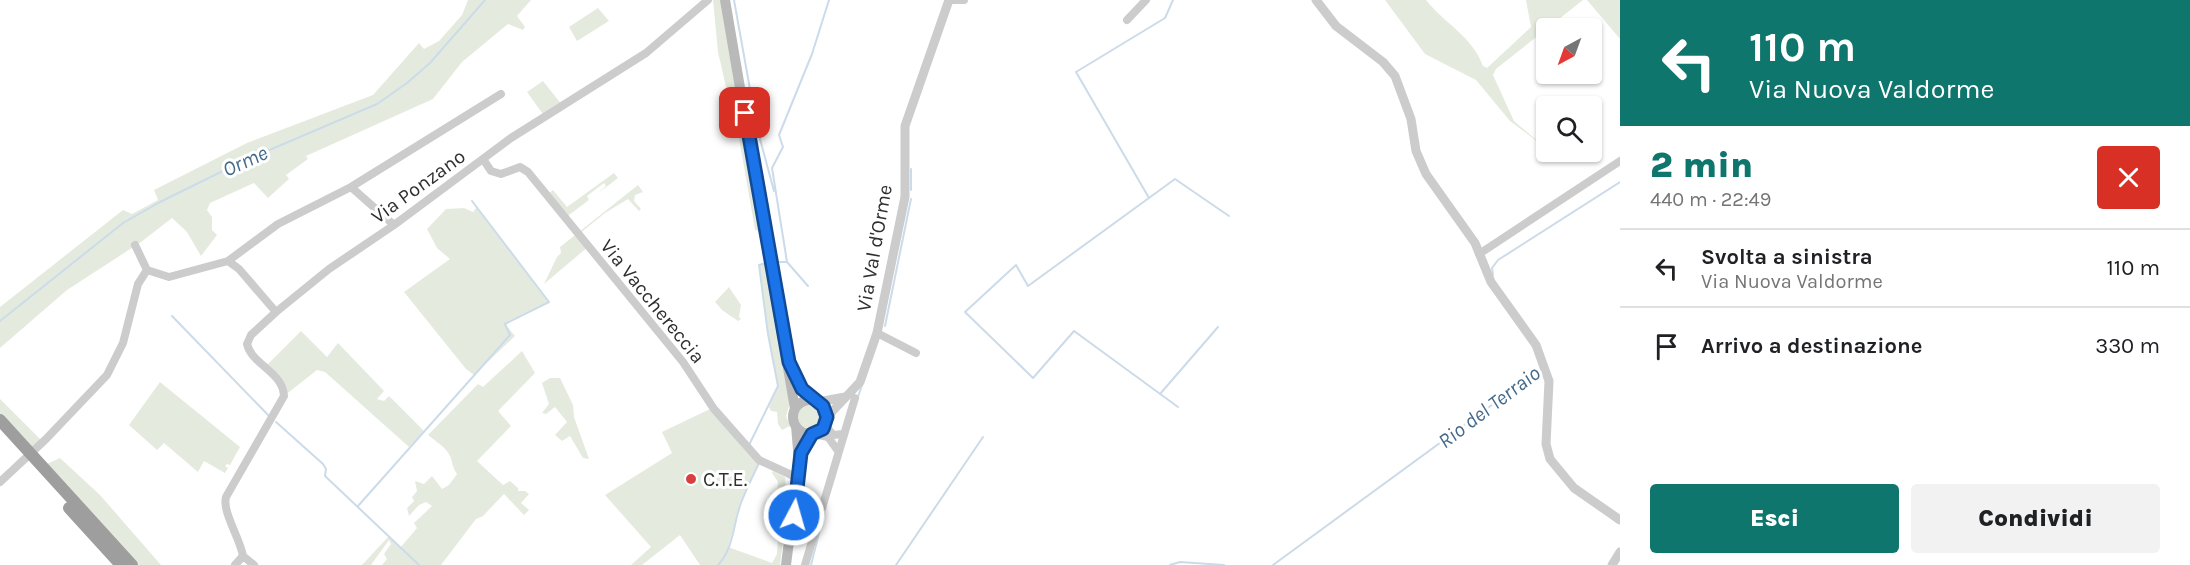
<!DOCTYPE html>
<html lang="it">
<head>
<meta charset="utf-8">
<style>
  :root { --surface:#fff; --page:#f2f2f2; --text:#202124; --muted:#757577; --line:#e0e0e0; --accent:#0f766e }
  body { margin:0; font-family:Karla,sans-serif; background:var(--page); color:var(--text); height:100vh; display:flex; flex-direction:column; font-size:22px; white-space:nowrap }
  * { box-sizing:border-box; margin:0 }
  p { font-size:20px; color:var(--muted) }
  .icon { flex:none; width:33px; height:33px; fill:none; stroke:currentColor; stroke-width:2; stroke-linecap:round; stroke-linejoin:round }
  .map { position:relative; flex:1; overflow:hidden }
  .panel { display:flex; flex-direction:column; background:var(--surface); width:570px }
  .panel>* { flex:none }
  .guide { background:#0f766e; color:#fff; overflow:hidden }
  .needle { width:39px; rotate:221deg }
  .controls { position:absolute; left:1536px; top:18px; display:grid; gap:12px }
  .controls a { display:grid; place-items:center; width:66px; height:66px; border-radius:6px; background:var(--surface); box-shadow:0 2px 4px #0004; font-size:30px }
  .pin { position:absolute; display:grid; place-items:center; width:51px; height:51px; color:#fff; margin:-26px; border-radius:12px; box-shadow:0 3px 9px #0006 }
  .me { position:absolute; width:66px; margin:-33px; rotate:6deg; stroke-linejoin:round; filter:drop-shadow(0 0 4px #0008) }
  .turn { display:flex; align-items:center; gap:21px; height:126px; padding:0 30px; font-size:27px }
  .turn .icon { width:78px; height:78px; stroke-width:2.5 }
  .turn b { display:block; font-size:42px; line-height:51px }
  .round { display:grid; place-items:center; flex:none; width:63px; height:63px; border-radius:6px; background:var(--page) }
  .head { display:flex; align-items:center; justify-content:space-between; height:102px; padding:0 30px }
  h1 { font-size:36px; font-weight:800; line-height:45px; color:var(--accent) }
  .cta { display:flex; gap:12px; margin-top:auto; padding:12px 30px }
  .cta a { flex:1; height:69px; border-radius:6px; background:var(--accent); color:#fff; font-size:24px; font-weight:800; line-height:69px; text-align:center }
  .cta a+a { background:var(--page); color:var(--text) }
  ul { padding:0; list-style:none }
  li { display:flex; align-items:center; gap:18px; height:78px; padding:0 30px; border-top:2px solid var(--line) }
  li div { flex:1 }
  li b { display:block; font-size:22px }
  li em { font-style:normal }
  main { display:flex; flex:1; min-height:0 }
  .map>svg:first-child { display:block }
  .green { fill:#e4ebde }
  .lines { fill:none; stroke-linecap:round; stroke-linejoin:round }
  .stream { stroke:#ccdbe9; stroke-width:2 }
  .minor { stroke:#ccc; stroke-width:8 }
  .tertiary { stroke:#ccc; stroke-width:9 }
  .secondary { stroke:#b9b9b9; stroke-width:10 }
  .trunk { stroke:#9e9e9e; stroke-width:12 }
  .route-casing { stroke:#114b97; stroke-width:15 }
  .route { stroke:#1a73e8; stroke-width:10 }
  .poi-dot { fill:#d7403f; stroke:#fff; stroke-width:2 }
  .labels { text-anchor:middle; stroke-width:6; stroke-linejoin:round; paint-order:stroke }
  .street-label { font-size:20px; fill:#2f2f2f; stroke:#fff }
  .poi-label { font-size:20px; fill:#2f2f2f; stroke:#fff; text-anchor:start }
  .water-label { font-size:21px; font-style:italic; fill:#43698b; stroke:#fff }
</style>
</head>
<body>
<main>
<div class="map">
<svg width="1620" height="565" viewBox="0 0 1620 565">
  <rect width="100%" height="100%" fill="#fff"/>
  <!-- green -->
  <path class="green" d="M468 0H531L517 16 525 27 523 30 508 24 462 62 433 99 306 156 308 159 286 175 289 179 268 198 254 183 210 203 207 210 212 217V230L217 235 201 256 187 232 172 218 141 242 67 290 0 348V307L123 210 132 214 158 200 154 190 247 143 373 95 419 43 424 49 439 41 462 15Z
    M713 0H721L761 231 755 230 739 138 726 130 734 122 718 52Z
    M1385 0H1426C1445 24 1472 36 1483 66L1487 68 1531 27 1526 0H1583L1496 69 1493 75 1514 121 1546 148 1510 121 1476 80 1425 54Z
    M1587 0H1620V39Z
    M598 8 609 21 577 41 569 27Z
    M543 81 562 105 545 117 527 92Z
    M614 173 618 178 597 194 606 186 604 183 587 196 589 200 565 218 547 195 553 190 567 207Z
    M638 185 643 192 635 195 634 201 641 209 639 211 628 199 605 213 579 234 589 246 544 284 557 257 561 253 560 247Z
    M477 207 549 302 505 324 515 336 474 375 466 369 404 292 450 259 437 248 427 229 446 209 464 208 473 212Z
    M767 263 791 400 786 416 790 426 782 430 778 424 777 412 771 411 769 407 778 386 768 334 759 265Z
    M729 287 741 305 739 317 741 319 738 321 722 310 715 302Z
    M301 331 327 357 338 343 384 391 377 399 384 401 389 396 424 431 409 447 325 372 317 370 284 396 265 367Z
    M522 351 535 373 498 411 511 426 477 461 503 485 510 481 518 488V491H525L529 494 521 503 529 510 524 515 504 494 483 516 476 519 441 565H382L387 559 384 554 391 544 389 540 371 565H362L389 536 400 548 417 528 414 523 432 506 426 502 419 505 409 516 407 508 414 501 412 497 417 491 415 481 424 484 432 476 442 489 449 485 457 474C452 467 453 463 450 456 446 447 435 441 428 435L478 384 483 387Z
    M550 378H560L573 405 574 417 589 459 583 458 570 436 562 441 555 435 567 422 555 407 546 414 542 413 549 404 542 383Z
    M160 382 240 447 230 465 227 464 225 466 228 468 225 473 204 461 198 472 164 443 157 450 129 425Z
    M0 399 43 442 34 451 0 414Z
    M797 417a13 13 0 1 1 26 0a13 13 0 1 1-26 0Z
    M710 409 759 463 741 502 728 547 772 563 777 554 779 519 775 516 778 482 772 473 773 471 785 477 787 511 780 565H700L680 535 642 565H631L651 547 605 495 672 453 662 432Z
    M60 458 100 495 161 565H139L47 464Z"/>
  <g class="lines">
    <!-- stream -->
    <path class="stream" d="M734 0 757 128 774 191
      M911 169V190
      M1149 198 1076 72 1165 18 1173 0
      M772 262H787
      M1493 275 1492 268 1498 260 1620 182
      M808 286 787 262 772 168 783 147 779 135 812 54 829 0
      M172 316 270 417
      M0 321 123 223 160 202 239 163 377 104 407 83 430 63 485 0
      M885 326 911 199
      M1160 394 1218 327
      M858 397 862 385
      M1178 407 1074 331 1033 378 965 312 1016 265 1028 286 1175 179 1229 216
      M276 422 323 464 326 469 325 476 419 565
      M749 445 778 386 768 334 759 265 766 263
      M358 506 510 335 505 324 549 302 472 201
      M718 565C734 548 733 524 741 503 746 489 753 476 759 463
      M811 565 820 529
      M896 565 983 437
      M1170 565 1180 562 1224 565
      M1273 565 1541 369"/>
    <!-- minor -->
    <path class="minor" d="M949 0H964
      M1127 20 1146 0
      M483 159 491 171 501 174 520 167 528 172 683 362 714 409 759 460 798 478
      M351 187 394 225
      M1479 254 1620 161
      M228 261 278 224 351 187 501 94
      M147 270 169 277 228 261 239 269 276 312 329 269 394 225 511 138 646 53 708 0
      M877 333 916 353
      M825 425 833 435 843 434
      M814 434 828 437 838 451
      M0 482 46 439 107 375 123 343 138 284 147 270 135 245
      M243 556 254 565
      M235 565 243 556C240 538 222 512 226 497L284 396C283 372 252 365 247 344L251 335 276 312
      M805 565 855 398"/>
    <!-- tertiary -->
    <path class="tertiary" d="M1316 0 1336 26 1383 62 1395 76 1411 119 1416 151 1426 174 1475 243 1491 282 1536 345 1549 381 1546 444 1550 459 1574 488 1620 520
      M818 402 845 397
      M827 417 860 382 877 333 905 197V126L949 0
      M1612 565 1620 552"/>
    <!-- secondary -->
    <path class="secondary" d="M725 0 795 409
      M794 375 802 389 814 401
      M793 417a17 17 0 1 1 34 0a17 17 0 1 1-34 0Z
      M786 565 799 461 796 426"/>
    <!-- trunk -->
    <path class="trunk" d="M0 420 132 565
      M69 508 121 565"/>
  </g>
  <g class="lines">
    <!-- route casing -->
    <g class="route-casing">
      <path id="route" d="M745 113 789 362 802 389 823 406 827 417 823 429 812 434 801 453 794 515"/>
    </g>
    <!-- route -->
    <use href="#route" class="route"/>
  </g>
  <!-- markers -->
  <circle class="poi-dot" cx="691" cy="479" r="6"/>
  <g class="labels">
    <!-- street labels -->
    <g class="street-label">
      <text transform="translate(418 186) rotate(-36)" y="7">Via Ponzano</text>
      <text transform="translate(874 248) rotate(-80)" y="7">Via Val d'Orme</text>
      <text transform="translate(653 301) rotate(51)" y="7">Via Vacchereccia</text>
    </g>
    <!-- poi labels -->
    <g class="poi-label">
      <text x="703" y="486">C.T.E.</text>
    </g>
    <!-- water labels -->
    <g class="water-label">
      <text transform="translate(245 161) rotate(-24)" y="7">Orme</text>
      <text transform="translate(1489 407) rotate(-37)" y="7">Rio del Terraio</text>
    </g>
  </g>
</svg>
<div class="controls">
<a><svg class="needle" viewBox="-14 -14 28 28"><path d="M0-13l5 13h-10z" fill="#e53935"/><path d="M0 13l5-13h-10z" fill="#757577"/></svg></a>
<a><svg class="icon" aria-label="search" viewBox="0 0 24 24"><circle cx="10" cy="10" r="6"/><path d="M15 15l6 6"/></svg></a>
</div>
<div class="pin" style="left:745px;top:113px;background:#d93025"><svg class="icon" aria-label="arrive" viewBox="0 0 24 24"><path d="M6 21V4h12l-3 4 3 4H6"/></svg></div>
<svg class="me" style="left:794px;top:515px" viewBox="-20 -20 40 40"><circle r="17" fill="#1a73e8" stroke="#fff" stroke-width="3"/><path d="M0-11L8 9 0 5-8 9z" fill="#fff"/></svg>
</div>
<section class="panel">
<div class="guide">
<div class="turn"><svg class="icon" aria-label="left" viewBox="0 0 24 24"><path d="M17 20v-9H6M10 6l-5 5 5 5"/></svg><div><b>110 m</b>Via Nuova Valdorme</div></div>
</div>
<div class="head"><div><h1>2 min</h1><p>440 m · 22:49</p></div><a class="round" style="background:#d93025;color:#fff"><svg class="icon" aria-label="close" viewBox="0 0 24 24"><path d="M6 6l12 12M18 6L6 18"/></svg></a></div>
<ul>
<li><svg class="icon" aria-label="left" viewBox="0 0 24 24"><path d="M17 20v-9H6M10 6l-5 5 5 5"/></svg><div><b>Svolta a sinistra</b><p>Via Nuova Valdorme</p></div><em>110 m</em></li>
<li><svg class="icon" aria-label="arrive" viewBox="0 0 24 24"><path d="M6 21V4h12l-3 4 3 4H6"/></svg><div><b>Arrivo a destinazione</b></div><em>330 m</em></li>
</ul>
<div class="cta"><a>Esci</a><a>Condividi</a></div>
</section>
</main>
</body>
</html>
